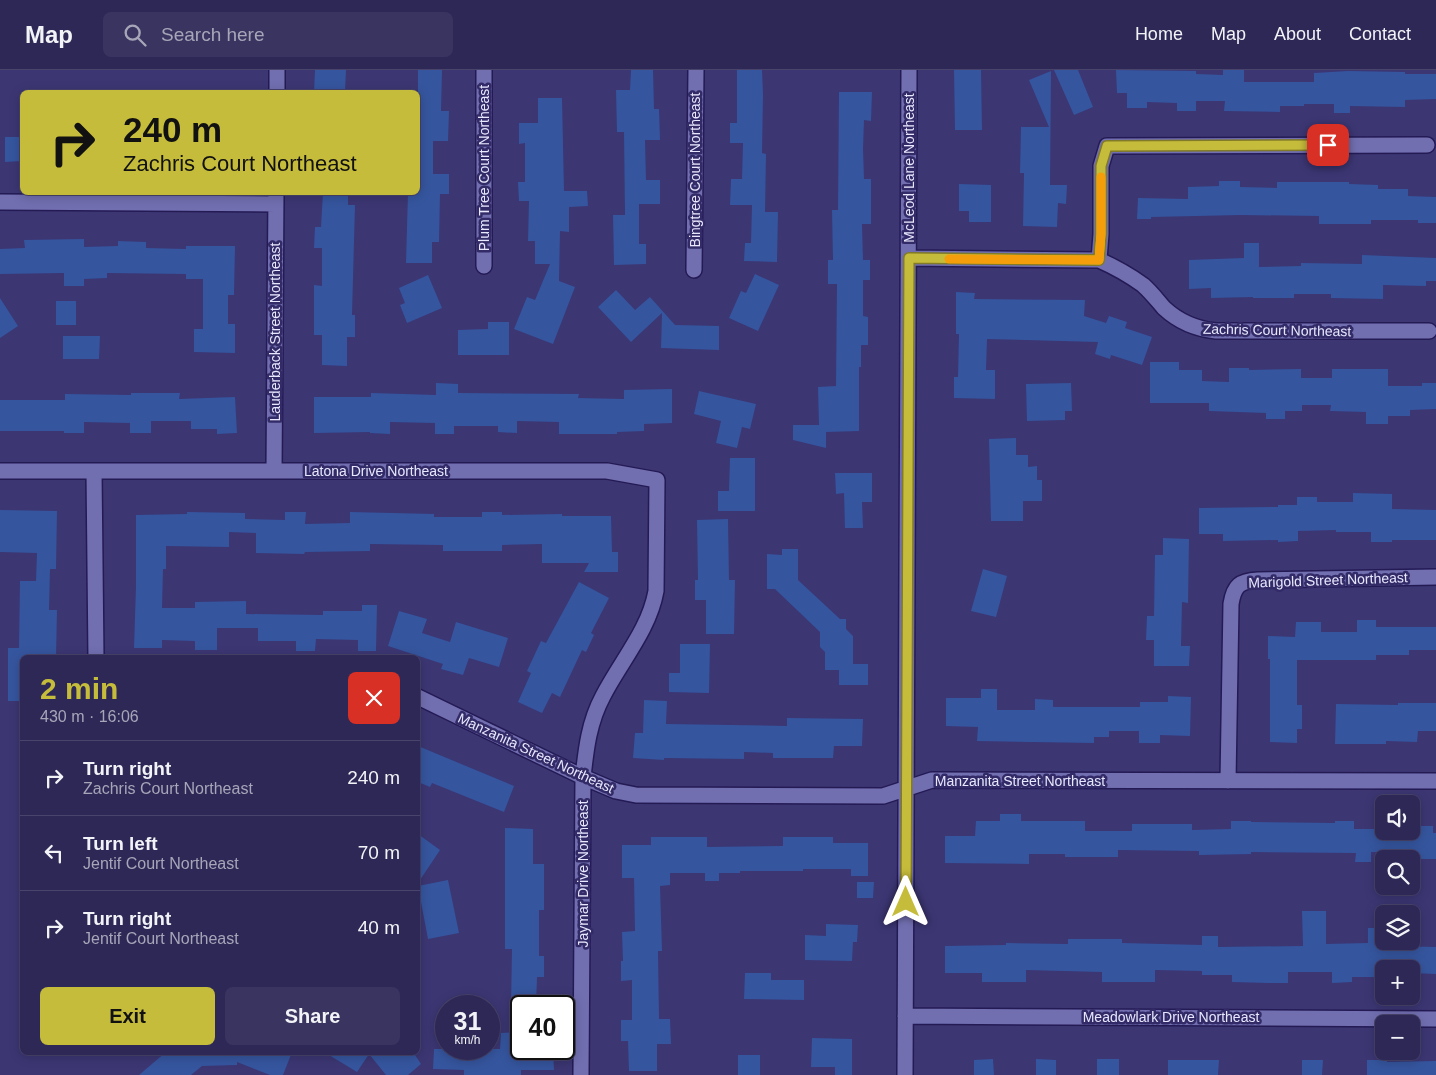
<!DOCTYPE html>
<html lang="en">
<head>
<meta charset="utf-8">
<style>
  :root { --surface:#2d2856; --page:#393460; --text:#f1f3f6; --muted:#a7a6b9; --line:#48446c; --accent:#c6bc3c }
  body { margin:0; font-family:Arial,sans-serif; background:var(--page); color:var(--text); height:100vh; display:flex; flex-direction:column; font-size:19px; white-space:nowrap }
  * { box-sizing:border-box; margin:0 }
  p { font-size:16px; color:var(--muted) }
  .icon { flex:none; width:28px; height:28px; fill:none; stroke:currentColor; stroke-width:2; stroke-linecap:round; stroke-linejoin:round }
  .map { position:relative; flex:1; overflow:hidden }
  .side { position:absolute; left:20px; top:585px; width:400px; height:400px; display:flex; flex-direction:column; background:var(--surface); border-radius:8px; box-shadow:0 2px 12px #0003,0 0 0 1px var(--line) }
  .side>* { flex:none }
  .top-card { position:absolute; left:20px; top:20px; width:400px; height:105px; border-radius:8px; box-shadow:0 2px 12px #0003,0 0 0 1px var(--line); background:#c6bc3c; color:#111; overflow:hidden }
  .buttons { position:absolute; left:1375px; top:725px; display:grid; gap:10px }
  .buttons a { display:grid; place-items:center; width:45px; height:45px; border-radius:8px; background:var(--surface); box-shadow:0 2px 12px #0003,0 0 0 1px var(--line); font-size:25px }
  .speed { position:absolute; left:435px; top:925px; display:flex; gap:10px; font-size:25px; font-weight:700; text-align:center }
  .speed>* { display:grid; place-content:center; width:65px; height:65px; border-radius:50%; background:var(--surface); box-shadow:0 2px 12px #0003,0 0 0 1px var(--line); line-height:1 }
  .speed small { font-size:12px; font-weight:400 }
  .speed .limit { border:2px solid #111; border-radius:8px; background:#fff; color:#111 }
  .pin { position:absolute; display:grid; place-items:center; width:42px; height:42px; color:#fff; margin:-21px; border-radius:10px; box-shadow:0 2px 8px #0006 }
  .me { position:absolute; width:55px; margin:-28px; rotate:0deg; stroke-linejoin:round; filter:drop-shadow(0 0 4px #0008) }
  .turn { display:flex; align-items:center; gap:18px; height:105px; padding:0 20px; font-size:22px }
  .turn .icon { width:65px; height:65px; stroke-width:2.5 }
  .turn b { display:block; font-size:35px; line-height:42px }
  .round { display:grid; place-items:center; flex:none; width:52px; height:52px; border-radius:8px; background:var(--page) }
  .head { display:flex; align-items:center; justify-content:space-between; height:85px; padding:0 20px }
  h1 { font-size:30px; font-weight:700; line-height:38px; color:var(--accent) }
  .primary-button { display:flex; gap:10px; margin-top:auto; padding:10px 20px }
  .primary-button a { flex:1; height:58px; border-radius:8px; background:var(--accent); color:#111; font-size:20px; font-weight:700; line-height:58px; text-align:center }
  .primary-button a+a { background:var(--page); color:var(--text) }
  ul { padding:0; list-style:none }
  li { display:flex; align-items:center; gap:15px; height:75px; padding:0 20px; border-top:1px solid var(--line) }
  li div { flex:1 }
  li b { display:block; font-size:19px }
  li em { font-style:normal }
  header { display:flex; align-items:center; gap:30px; box-sizing:border-box; height:70px; padding:0 25px; background:var(--surface); border-bottom:1px solid var(--line) }
  header strong { font-size:24px }
  nav { display:flex; gap:28px; margin-inline-start:auto; font-size:18px }
  .search { width:350px; height:45px; background:var(--page); display:flex; align-items:center; gap:12px; box-sizing:border-box; padding:0 18px; border-radius:8px; color:var(--muted); font-size:19px }
  .map>svg:first-child { display:block }
  .building { fill:#35559e }
  .lines { fill:none; stroke-linecap:round; stroke-linejoin:round }
  .minor-casing { stroke:#241b55; stroke-width:18 }
  .minor { stroke:#726fb1; stroke-width:15 }
  .route-casing { stroke:#817a27; stroke-width:12 }
  .route { stroke:#c6bc3c; stroke-width:9 }
  .slow { stroke:#f59e0b; stroke-width:9 }
  .labels { text-anchor:middle; stroke-width:5; stroke-linejoin:round; paint-order:stroke }
  .street-label { font-size:14px; fill:#e7e7fe; stroke:#322b67 }
</style>
</head>
<body>
<header>
<strong>Map</strong>
<div class="search"><svg class="icon" aria-label="search" viewBox="0 0 24 24"><circle cx="10" cy="10" r="6"/><path d="M15 15l6 6"/></svg>Search here</div>
<nav><a>Home</a><a>Map</a><a>About</a><a>Contact</a></nav>
</header>
<div class="map">
<svg width="1436" height="1005" viewBox="0 0 1436 1005">
  <rect width="100%" height="100%" fill="#3c3673"/>
  <!-- building -->
  <path class="building" d="M315 0H346L345 22H314Z
    M418 0H442L441 41H449L448 71H433V104H449V124H440L439 172H432V193H406L408 122H418Z
    M631 0H653L654 39H659L660 70H645L646 110H660V134H639V174H646V194L614 195 613 145H625L624 62H617L616 20H630Z
    M737 0H762L763 24 762 83 766 84 765 142H778L777 192 744 191 745 173H751L752 135H730L731 109H742L743 73H730V53H737Z
    M954 0H981L982 60H955Z
    M1054 0H1078L1093 37 1074 45Z
    M1116 0 1196 1V4L1223 5V0H1244V12H1314V3L1348 1 1405 2V4H1436V29L1405 30V37L1350 36V43H1334V34H1304V36H1280V42L1224 41 1225 31H1196V41H1177V33L1147 32V38H1127V23H1117Z
    M1051 1 1050 115H1067L1066 134 1058 133 1057 157 1023 156 1024 103H1020L1021 57H1049L1029 10Z
    M839 22H872L871 51 864 50 863 79 864 109H871V154H862L863 190H870V210H863V246L868 247V275H861V297H859V361L826 362V378L793 370V355H819L818 317 836 316 837 214H828V190H833L832 140H838Z
    M538 28H562L564 121H587L588 136 569 137V162L560 161 559 211 575 217 553 274 514 259 527 227 535 230 550 194H535V171H528L529 131H519L518 112H525V73L519 74V53H538Z
    M5 67H22V91L5 92Z
    M1219 111H1240V117L1277 118V112H1349V114L1378 115V119H1408V126L1436 127V153H1418V150H1371V154H1319V146L1241 145 1151 147V149H1137L1138 128 1188 129V117L1219 116Z
    M959 114 991 115V152H969V141H959Z
    M323 122H348V135H355L352 245H355V267H347V296L322 295V265H314V215L322 216V178H314L315 157H321Z
    M84 169V177L118 176V171L146 172V178L186 179V176H235L234 225H228V254H235V283L194 282V259H203V209H186V204L107 203V208L84 209V216H64V203L0 204V179L25 178 24 170Z
    M1244 173H1259V197L1301 196V193L1362 194V185L1436 188V211H1426V216L1383 215V229L1331 228V224H1294V228H1253V227L1211 228V218L1189 219V190L1244 188Z
    M755 204 779 215 758 261 729 248 741 221 746 223Z
    M428 205 442 238 407 253 400 235 405 233 399 218Z
    M616 220 635 240 650 227 675 255 719 256V280L661 278 662 243 631 272 598 237Z
    M956 222 975 223 974 229 1085 230 1084 246 1106 253 1109 246 1127 252 1125 258 1152 267 1142 295 1111 285 1110 289 1095 284 1098 272 987 269 986 300H995V329L954 328V307H958L959 264H956Z
    M0 228 18 256 0 268Z
    M56 231H76V255H56Z
    M488 252H509V285H458V260L488 259Z
    M63 266H100L99 289H63Z
    M1150 292H1179V300H1202V311L1229 312V298H1249V300L1301 299V308H1332V299H1388V316H1422V313H1436V339L1410 340V346H1388V354H1366V342L1330 341 1331 335H1302V341H1285V349H1266V343L1209 341V333H1150Z
    M436 313 458 314V323L579 324 578 328 624 329V320L672 319V353L644 354V361L617 362V364H559V352L517 351V363L498 362V356H454V364H435V353L390 352V364L370 363V362L314 363V327H371V323L436 325Z
    M1071 313 1072 341H1065V350L1027 351 1026 314Z
    M699 321 756 334 750 359 742 357 737 378 716 373 721 351 694 344Z
    M131 323H180L179 329 235 327 237 363 217 364V359H191V351H151V363H130V353L84 352V363H64V361H0V330H65V324L131 325Z
    M1016 368V385H1028V397L1037 396V410H1042V431H1023V451H991L989 369Z
    M730 388H755V441H718V421H729Z
    M835 403H872V432H862L863 458H845L844 423 836 424Z
    M1353 423 1392 424V439L1436 440V470H1392V472H1371V462H1336V460L1298 461V471L1278 472V470L1223 471V464H1199V438L1278 437V435H1297V427H1317V432H1353Z
    M0 440 57 441 56 499H50L49 540H57L56 588H22V631H8V578H19L20 511H36L37 483 0 482Z
    M187 442 245 443V449L285 450V442H306L305 454 350 453V442L434 444V447H482V442H502V445L562 444V446H611L612 482H618V502H584L589 493H542V474L502 475V481H443V475L370 474V481L305 482 304 484 256 483V463L229 462V477L166 476V499H163L162 538H195V532L246 531V544L323 545V541H362V535H377L376 581H358V570L316 569 315 581H296V571H258V558H217V580H195V571L162 570V578H134L136 516V445L187 444Z
    M728 449 729 510H735L734 564H706V530H695V510H698L697 450Z
    M1163 468 1189 469 1188 533 1182 532 1181 576H1190L1189 596H1154V570H1146L1147 546H1154L1155 485H1163Z
    M782 479H798V510L840 549H846V559L853 566V594H868V615H839V600H825V582L820 577V562L775 519H767V484L782 485Z
    M983 499 1007 506 996 547 971 541Z
    M579 512 609 528 591 563 594 565 586 582 582 580 560 627 552 623 542 643 518 632 531 603 527 601 541 571 546 573Z
    M399 541 427 549 422 563 450 572 456 552 508 568 499 597 469 588 463 605 441 599 443 594 388 576Z
    M1357 550H1376V557H1436V580H1409V585H1376V590H1297V635H1302V659H1297V673L1270 672V589H1268V566L1295 567 1296 552H1321V562H1357Z
    M680 574H710L709 623 669 622V603H680Z
    M981 619H997V640H1035V629L1053 630V637H1140V632H1168V626L1191 627 1190 666 1160 665V673H1139V661H1109V667H1094V673L977 671 978 657 946 656V628H981Z
    M644 630 667 631 666 654 787 656V648L863 649 862 676H834L833 688H773V683L744 682V689L664 688V690L633 688 635 663H643Z
    M1398 633H1436V661H1418L1417 672 1386 671V674H1335L1336 634 1398 635Z
    M418 676 514 716 504 742 432 713 430 717 418 712Z
    M1000 744H1021V751H1085V761H1132V754H1192V760L1231 759V751H1251V752L1335 753V751H1354V759H1384V761H1411V756H1433V763H1436V789H1404L1397 788 1398 783 1371 782V792H1355L1356 783 1251 782V784L1199 785V781L1118 780V787H1065V784H1029V794L945 793V766H975L976 751H1000Z
    M505 758 533 759V794H544V840H539V886H544V907H537L536 936H511L512 879H505Z
    M418 764 440 780 418 813Z
    M651 767H707V777L783 776V767H833V773H868V806H851V799H803V801H740V803H719V811H705V803H670V815L660 816 662 881H658L659 949H670L671 974H657V1001H629L628 971H621V950H632V910L621 911V891H623L622 862 635 861 634 808H622V775H651Z
    M448 810 459 863 428 869 418 816Z
    M857 812H874L873 828H857Z
    M1302 841H1326V874L1368 873V858H1384V871H1391V876L1436 877V904L1411 903V899H1384V907H1352V912L1332 913V902H1288V913H1268L1232 912V905H1202V901L1155 900V912H1102V902L1026 900V912H982V903H945V876L1006 875V873L1068 874V869H1122V873L1202 875V866H1218V877L1303 876Z
    M826 854 858 855 857 872H853L852 891 805 890V865L826 866Z
    M745 903H771V910H804V930L744 929Z
    M518 962V971H521V979H553L554 1000H521V1005H464V1000L433 999 434 979H500L501 963Z
    M812 968 852 969V1005H835V997H811Z
    M166 982H292L283 1005H270L237 992V995L202 996 191 1005H139Z
    M324 982H413L421 994 408 1005H386L369 984 357 1002Z
    M738 985H760V1005H738Z
    M993 989 994 1005H974V990Z
    M1036 989 1056 990V1005H1036Z
    M1097 989H1119V1005H1097Z
    M1168 990H1219L1218 1005H1168Z
    M1302 990H1323L1322 1005H1302Z
    M1367 990H1387V992L1436 991V1005H1367Z"/>
  <g class="lines">
    <!-- minor casing -->
    <g class="minor-casing">
      <path id="minor" d="M277 22V0
        M0 132 276 134
        M909 188 1099 190C1115 197 1129 205 1143 215 1151 222 1157 230 1164 238 1179 252 1196 259 1216 261H1429
        M1099 190 1101 164V96L1107 76 1427 75
        M484 196V0
        M694 200 696 0
        M0 401H607L657 410 656 521C649 560 621 591 603 626 589 652 586 679 583 707L581 1005
        M94 401 96 588
        M274 401 276 122
        M418 627 583 707 616 721 636 725 883 726 932 710 1436 711
        M1228 711 1231 534C1234 515 1240 511 1258 510L1436 507
        M905 946 1436 949
        M905 1005 909 0"/>
    </g>
    <!-- minor -->
    <use href="#minor" class="minor"/>
  </g>
  <g class="lines">
    <!-- route casing -->
    <g class="route-casing">
      <path id="route" d="M906 832 909 188 1099 190 1101 164V96L1107 76 1328 75"/>
    </g>
    <!-- route -->
    <use href="#route" class="route"/>
    <!-- slow -->
    <path class="slow" d="M949 189 1099 190 1101 164V107"/>
  </g>
  <g class="labels">
    <!-- street labels -->
    <g class="street-label">
      <text transform="translate(484 98) rotate(-90)" y="5">Plum Tree Court Northeast</text>
      <text transform="translate(909 98) rotate(-90)" y="5">McLeod Lane Northeast</text>
      <text transform="translate(695 100) rotate(-90)" y="5">Bingtree Court Northeast</text>
      <text transform="translate(1277 260) rotate(1)" y="5">Zachris Court Northeast</text>
      <text transform="translate(275 262) rotate(-90)" y="5">Lauderback Street Northeast</text>
      <text x="376" y="406">Latona Drive Northeast</text>
      <text transform="translate(1328 510) rotate(-2)" y="5">Marigold Street Northeast</text>
      <text transform="translate(536 683) rotate(25)" y="5">Manzanita Street Northeast</text>
      <text x="1020" y="716">Manzanita Street Northeast</text>
      <text transform="translate(583 804) rotate(-90)" y="5">Jaymar Drive Northeast</text>
      <text x="1171" y="952">Meadowlark Drive Northeast</text>
    </g>
  </g>
</svg>
<div class="buttons">
<a><svg class="icon" aria-label="sound" viewBox="0 0 24 24"><path d="M4 9h4l5-4v14l-5-4H4zM17 9q2 3 0 6"/></svg></a>
<a><svg class="icon" aria-label="search" viewBox="0 0 24 24"><circle cx="10" cy="10" r="6"/><path d="M15 15l6 6"/></svg></a>
<a><svg class="icon" aria-label="layers" viewBox="0 0 24 24"><path d="M12 4l9 5-9 5-9-5zM3 14l9 5 9-5"/></svg></a>
<a>+</a>
<a>−</a>
</div>
<div class="speed"><div>31<small>km/h</small></div><div class="limit">40</div></div>
<div class="pin" style="left:1328px;top:75px;background:#d93025"><svg class="icon" aria-label="arrive" viewBox="0 0 24 24"><path d="M6 21V4h12l-3 4 3 4H6"/></svg></div>
<svg class="me" style="left:906px;top:832px" viewBox="-20 -20 40 40"><path d="M0-17L14 15 0 8-14 15z" fill="#c6bc3c" stroke="#fff" stroke-width="4"/></svg>
<div class="top-card">
<div class="turn"><svg class="icon" aria-label="right" viewBox="0 0 24 24"><path d="M7 20v-9h11M14 6l5 5-5 5"/></svg><div><b>240 m</b>Zachris Court Northeast</div></div>
</div>
<section class="side">
<div class="head"><div><h1>2 min</h1><p>430 m · 16:06</p></div><a class="round" style="background:#d93025;color:#fff"><svg class="icon" aria-label="close" viewBox="0 0 24 24"><path d="M6 6l12 12M18 6L6 18"/></svg></a></div>
<ul>
<li><svg class="icon" aria-label="right" viewBox="0 0 24 24"><path d="M7 20v-9h11M14 6l5 5-5 5"/></svg><div><b>Turn right</b><p>Zachris Court Northeast</p></div><em>240 m</em></li>
<li><svg class="icon" aria-label="left" viewBox="0 0 24 24"><path d="M17 20v-9H6M10 6l-5 5 5 5"/></svg><div><b>Turn left</b><p>Jentif Court Northeast</p></div><em>70 m</em></li>
<li><svg class="icon" aria-label="right" viewBox="0 0 24 24"><path d="M7 20v-9h11M14 6l5 5-5 5"/></svg><div><b>Turn right</b><p>Jentif Court Northeast</p></div><em>40 m</em></li>
</ul>
<div class="primary-button"><a>Exit</a><a>Share</a></div>
</section>
</div>
</body>
</html>
